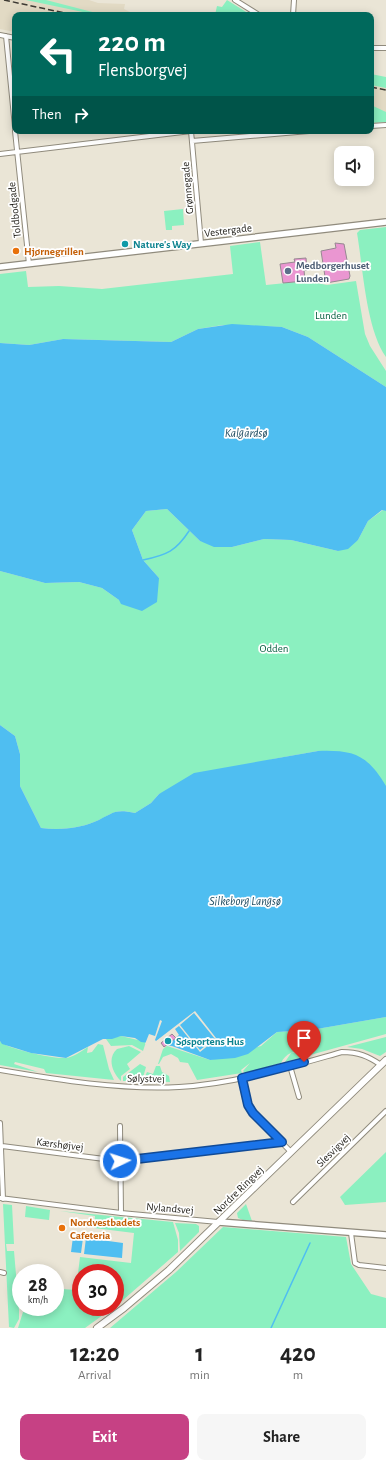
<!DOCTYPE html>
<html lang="en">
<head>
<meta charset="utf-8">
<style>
  :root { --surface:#fff; --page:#f6f6f6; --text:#222; --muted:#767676; --accent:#c64184 }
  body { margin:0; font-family:"Alegreya Sans",sans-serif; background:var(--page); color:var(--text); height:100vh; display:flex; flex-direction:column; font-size:15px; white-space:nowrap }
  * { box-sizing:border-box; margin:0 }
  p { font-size:13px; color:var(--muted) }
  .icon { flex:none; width:22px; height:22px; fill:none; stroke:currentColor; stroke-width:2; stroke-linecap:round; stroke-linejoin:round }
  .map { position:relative; height:1328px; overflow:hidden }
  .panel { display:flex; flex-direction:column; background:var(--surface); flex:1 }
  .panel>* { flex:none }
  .top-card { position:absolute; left:12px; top:12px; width:362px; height:122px; border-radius:8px; box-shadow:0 2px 10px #0003; background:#00695c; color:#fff; overflow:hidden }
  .controls { position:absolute; left:334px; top:146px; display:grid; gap:8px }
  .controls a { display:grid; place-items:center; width:40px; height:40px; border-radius:8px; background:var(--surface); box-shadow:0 2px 10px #0003; font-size:20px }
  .speed { position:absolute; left:12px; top:1264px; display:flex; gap:8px; font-size:20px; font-weight:700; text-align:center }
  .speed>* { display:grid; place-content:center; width:52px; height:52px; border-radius:50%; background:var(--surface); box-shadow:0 2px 10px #0003; line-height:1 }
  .speed small { font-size:10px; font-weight:400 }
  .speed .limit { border:6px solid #d22; background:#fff; color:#111 }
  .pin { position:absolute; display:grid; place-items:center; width:34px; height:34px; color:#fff; margin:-41px -17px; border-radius:50% 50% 50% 0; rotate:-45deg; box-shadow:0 0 4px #0007 }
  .pin .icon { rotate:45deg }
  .me { position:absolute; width:44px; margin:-22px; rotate:86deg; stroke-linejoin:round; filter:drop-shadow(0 0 3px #0008) }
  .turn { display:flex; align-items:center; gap:14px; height:84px; padding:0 20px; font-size:18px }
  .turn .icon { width:52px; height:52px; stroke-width:2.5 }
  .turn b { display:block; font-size:28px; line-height:34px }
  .then { display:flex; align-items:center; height:38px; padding:0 20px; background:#0003; gap:8px; font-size:15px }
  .eta { display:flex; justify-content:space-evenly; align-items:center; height:68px; text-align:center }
  .eta b { font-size:24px; font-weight:600; line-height:28px }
  .cta { display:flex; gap:8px; margin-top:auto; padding:8px 20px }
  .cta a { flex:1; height:46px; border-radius:8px; background:var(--accent); color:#fff; font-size:16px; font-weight:600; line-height:46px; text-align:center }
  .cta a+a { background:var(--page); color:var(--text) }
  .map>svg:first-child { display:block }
  .built { fill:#e2dac4 }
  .green { fill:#8bf0c0 }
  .water { fill:#4fbef1 }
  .pier { fill:#eae5d6 }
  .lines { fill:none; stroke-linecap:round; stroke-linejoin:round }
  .stream { stroke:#4fbef1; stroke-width:1.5 }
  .building { fill:#ea96d1; stroke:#968891 }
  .street-casing { stroke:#908b7d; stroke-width:6 }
  .secondary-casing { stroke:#908b7d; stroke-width:8 }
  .primary-casing { stroke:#908b7d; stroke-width:8 }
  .street { stroke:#fff; stroke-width:4 }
  .secondary { stroke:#fff; stroke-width:5.5 }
  .primary { stroke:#fff; stroke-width:6 }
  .rail { stroke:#3d3a33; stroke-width:1.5; stroke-dasharray:6 3; stroke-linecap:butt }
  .route-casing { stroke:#114b97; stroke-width:10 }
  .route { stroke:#1a73e8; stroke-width:7 }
  .culture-dot { fill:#0f9aa8; stroke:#fff; stroke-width:1.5 }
  .food-dot { fill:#e8710a; stroke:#fff; stroke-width:1.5 }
  .service-dot { fill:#5c6f8a; stroke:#fff; stroke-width:1.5 }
  .labels { text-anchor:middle; stroke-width:3.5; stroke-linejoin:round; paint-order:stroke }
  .street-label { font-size:11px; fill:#1e1c16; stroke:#fff }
  .culture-label { font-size:11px; font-weight:bold; fill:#0d838f; stroke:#fff; text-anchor:start }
  .food-label { font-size:11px; font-weight:bold; fill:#c56008; stroke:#fff; text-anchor:start }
  .service-label { font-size:11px; font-weight:bold; fill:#4e5e75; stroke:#fff; text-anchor:start }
  .park-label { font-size:11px; fill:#076040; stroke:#fff }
  .water-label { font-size:12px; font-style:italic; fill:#1f4c62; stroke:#fff }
</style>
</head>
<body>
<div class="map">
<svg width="386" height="1328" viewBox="0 0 386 1328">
  <rect width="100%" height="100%" fill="#eae5d6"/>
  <!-- built -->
  <path class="built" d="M0 0H89L98 3 125 4 124 9 136 15H15V32L0 29Z
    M371 76 386 81V122L371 107Z"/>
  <!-- green -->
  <path class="green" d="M26 0H46L104 15H97Z
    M227 0 251 15H215L217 6 222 7Z
    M371 74 386 77V88L371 85Z
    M371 105 386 112V122L371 123Z
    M183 209 184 225 172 226V230H166L164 211Z
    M386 227V357C366 329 363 268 357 233L360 230Z
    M260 242 266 285 306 281 327 285 356 281 365 334 370 346 386 371V387L308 337 282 327 223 325 198 329 171 342 63 339 29 345 0 343V274L26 271 28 287 59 286 102 289 233 274 230 246Z
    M167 509 200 541 232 547 264 539 291 540 338 551 358 540 368 521 383 510 386 511V797L318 751 273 759 159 794 151 803 135 813C112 808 113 815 94 822 77 829 59 830 41 828L20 786V754L15 736 0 725V571L45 583 79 582 102 588 119 600 159 578 143 560 132 530 146 511Z
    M386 1017V1034L285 1062 291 1053 305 1050C293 1051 286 1053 281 1063L245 1073 243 1071 250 1063 241 1070 242 1073 197 1080 188 1063 180 1062 178 1058 171 1054 163 1057 159 1064H158L163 1049 167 1046 210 1060 261 1046 277 1032 311 1030Z
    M121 1036 146 1042 143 1051 132 1045 111 1046 106 1039Z
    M386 1037V1052L380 1056 362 1049 347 1047Z
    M0 1041C6 1049 55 1059 66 1058 73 1057 82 1051 88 1047L87 1053 92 1052 98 1044 103 1045 109 1069 114 1080 46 1073 44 1069 15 1062 14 1064 38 1072 0 1065Z
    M129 1046 141 1052 127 1064 130 1069 121 1076V1081C112 1072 107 1058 117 1049Z
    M140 1064 146 1067 142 1081H123V1077Z
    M156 1066H160L162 1072 169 1076 170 1082 143 1081 147 1072 153 1074Z
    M386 1152V1202L345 1205 340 1197Z
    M3 1204 12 1205 14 1244H6L7 1251H14L19 1310V1319L14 1328 9 1327Z
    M246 1204 252 1221 243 1220 238 1218 237 1213Z
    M26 1206 50 1210 49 1220 25 1217Z
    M60 1211 173 1222 178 1240V1252L115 1307V1273H81V1307H114L85 1328H18L23 1312 38 1313V1307H55V1298L61 1299 62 1289 76 1290 80 1257 131 1263 134 1233 94 1228 95 1216Z
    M175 1223 196 1224 199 1226V1232L180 1251 179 1233Z
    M223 1227 346 1237 351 1264 371 1294 386 1298V1328H110L176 1272Z"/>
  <!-- water -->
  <path class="water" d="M232 324 282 327 308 337 386 387V511L382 510 368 521 358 540 348 549 338 551 291 540 264 539 232 547H214L200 541 167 509 146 511 132 530 143 560 159 578 157 602 142 611 121 604 119 600 102 588 79 582 45 583 0 571V343L29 345 63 339 171 342 198 329Z
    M0 725 15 736 20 754V786L41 828C59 830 77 829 94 822 113 814 113 808 135 813L151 803 159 794 194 773 318 751C353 750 367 754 386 786V1017L311 1030 277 1032 248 1054 235 1058 210 1060 172 1046 141 1042 135 1038 121 1036 112 1039H103L66 1058 31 1053 2 1044 0 1041Z
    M73 1237 83 1238 81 1253 71 1252Z
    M86 1238 123 1243 122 1258 84 1254Z"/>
  <!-- pier -->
  <path class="pier" d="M195 1011 216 1038 215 1039 194 1013 180 1025 200 1050 214 1039 215 1040 200 1052 179 1026 175 1029 179 1035 164 1047 145 1044 149 1034 155 1036 160 1020 162 1021 155 1040 156 1041Z"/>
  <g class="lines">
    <!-- stream -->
    <path class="stream" d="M143 560C167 555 176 551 189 531
      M271 1328 310 1243"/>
  </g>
  <!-- building -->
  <path class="building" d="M335 243 344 244 350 276 349 279 326 283 321 251 336 248Z
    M306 258 307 270H304L305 281 283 283 280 264 295 262 294 259Z
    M172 1034 176 1038 164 1047 161 1043Z"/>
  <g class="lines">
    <!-- street casing -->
    <g class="street-casing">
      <path id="street" d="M235 0 259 15
        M293 15 294 0
        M0 35 15 38
        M6 36 15 127
        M371 48H386
        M371 126 386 125
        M15 131 29 264
        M191 131 201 243
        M192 141 309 131
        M0 154 191 131
        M290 1066 299 1097
        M0 1070C59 1080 119 1090 179 1087 234 1084 289 1067 342 1052 358 1052 368 1056 381 1065
        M242 1078 248 1105 253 1113 291 1152
        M0 1123 3 1199
        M120 1126 121 1213
        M2 1146 120 1161 282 1142
        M0 1198 121 1213 218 1222
        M293 1202 386 1111
        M351 1233 355 1263 359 1265 386 1268
        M0 1272 4 1273"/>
    </g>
    <!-- secondary casing -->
    <g class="secondary-casing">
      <path id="secondary" d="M0 267 386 222
        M219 1222 386 1235"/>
    </g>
    <!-- primary casing -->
    <g class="primary-casing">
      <path id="primary" d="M97 1328 124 1308 169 1270 386 1060"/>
    </g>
    <!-- street -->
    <use href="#street" class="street"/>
    <!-- secondary -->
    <use href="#secondary" class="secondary"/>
    <!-- primary -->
    <use href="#primary" class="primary"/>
    <!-- rail -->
    <path class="rail" d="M4 0 74 15
      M371 87 386 90"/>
  </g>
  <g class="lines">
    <!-- route casing -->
    <g class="route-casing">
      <path id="route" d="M120 1161 282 1142 253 1113 248 1105 242 1078 304 1062"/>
    </g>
    <!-- route -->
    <use href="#route" class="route"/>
  </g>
  <!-- markers -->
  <g class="culture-dot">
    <circle cx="125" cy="244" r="4"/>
    <circle cx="168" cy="1041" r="4"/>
  </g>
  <g class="food-dot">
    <circle cx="16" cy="251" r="4"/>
    <circle cx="62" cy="1228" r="4"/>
  </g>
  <circle class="service-dot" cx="288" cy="271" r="4"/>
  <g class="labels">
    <!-- street labels -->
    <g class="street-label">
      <text transform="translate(187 188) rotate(-95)" y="4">Grønnegade</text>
      <text transform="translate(14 210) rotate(-96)" y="4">Toldbodgade</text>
      <text transform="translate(228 230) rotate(-7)" y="4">Vestergade</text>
      <text transform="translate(146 1078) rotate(1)" y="4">Sølystvej</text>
      <text transform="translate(60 1144) rotate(7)" y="4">Kærshøjvej</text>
      <text transform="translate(333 1150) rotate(-44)" y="4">Slesvigvej</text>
      <text transform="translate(238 1190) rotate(-44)" y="4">Nordre Ringvej</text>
      <text transform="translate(170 1208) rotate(5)" y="4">Nylandsvej</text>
    </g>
    <!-- culture labels -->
    <g class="culture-label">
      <text x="133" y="248">Nature's Way</text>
      <text x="176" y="1045">Søsportens Hus</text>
    </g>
    <!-- food labels -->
    <g class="food-label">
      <text x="24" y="255">Hjørnegrillen</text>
      <text x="70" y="1226">Nordvestbadets<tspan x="70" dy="13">Cafeteria</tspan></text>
    </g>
    <!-- service labels -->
    <g class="service-label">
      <text x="296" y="269">Medborgerhuset<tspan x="296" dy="13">Lunden</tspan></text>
    </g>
    <!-- park labels -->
    <g class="park-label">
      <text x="331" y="319">Lunden</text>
      <text x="274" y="652">Odden</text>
    </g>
    <!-- water labels -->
    <g class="water-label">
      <text x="246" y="437">Kalgårdsø</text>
      <text x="245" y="905">Silkeborg Langsø</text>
    </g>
  </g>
</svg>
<div class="controls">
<a><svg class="icon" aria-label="sound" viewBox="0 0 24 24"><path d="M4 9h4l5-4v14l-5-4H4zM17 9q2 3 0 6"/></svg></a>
</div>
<div class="speed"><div>28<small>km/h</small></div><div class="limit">30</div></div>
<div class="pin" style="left:304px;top:1062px;background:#d93025"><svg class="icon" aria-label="arrive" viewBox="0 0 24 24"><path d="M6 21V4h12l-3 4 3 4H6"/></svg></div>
<svg class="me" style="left:120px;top:1161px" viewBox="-20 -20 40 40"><circle r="17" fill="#1a73e8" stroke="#fff" stroke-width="3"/><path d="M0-11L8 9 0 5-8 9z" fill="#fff"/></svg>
<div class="top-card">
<div class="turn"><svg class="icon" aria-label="left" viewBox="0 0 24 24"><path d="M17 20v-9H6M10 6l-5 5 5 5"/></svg><div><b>220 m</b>Flensborgvej</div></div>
<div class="then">Then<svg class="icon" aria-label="right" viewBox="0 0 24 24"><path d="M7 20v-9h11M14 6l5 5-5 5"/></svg></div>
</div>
</div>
<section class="panel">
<div class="eta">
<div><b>12:20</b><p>Arrival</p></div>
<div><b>1</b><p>min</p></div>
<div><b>420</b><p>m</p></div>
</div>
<div class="cta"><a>Exit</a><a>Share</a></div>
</section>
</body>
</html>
